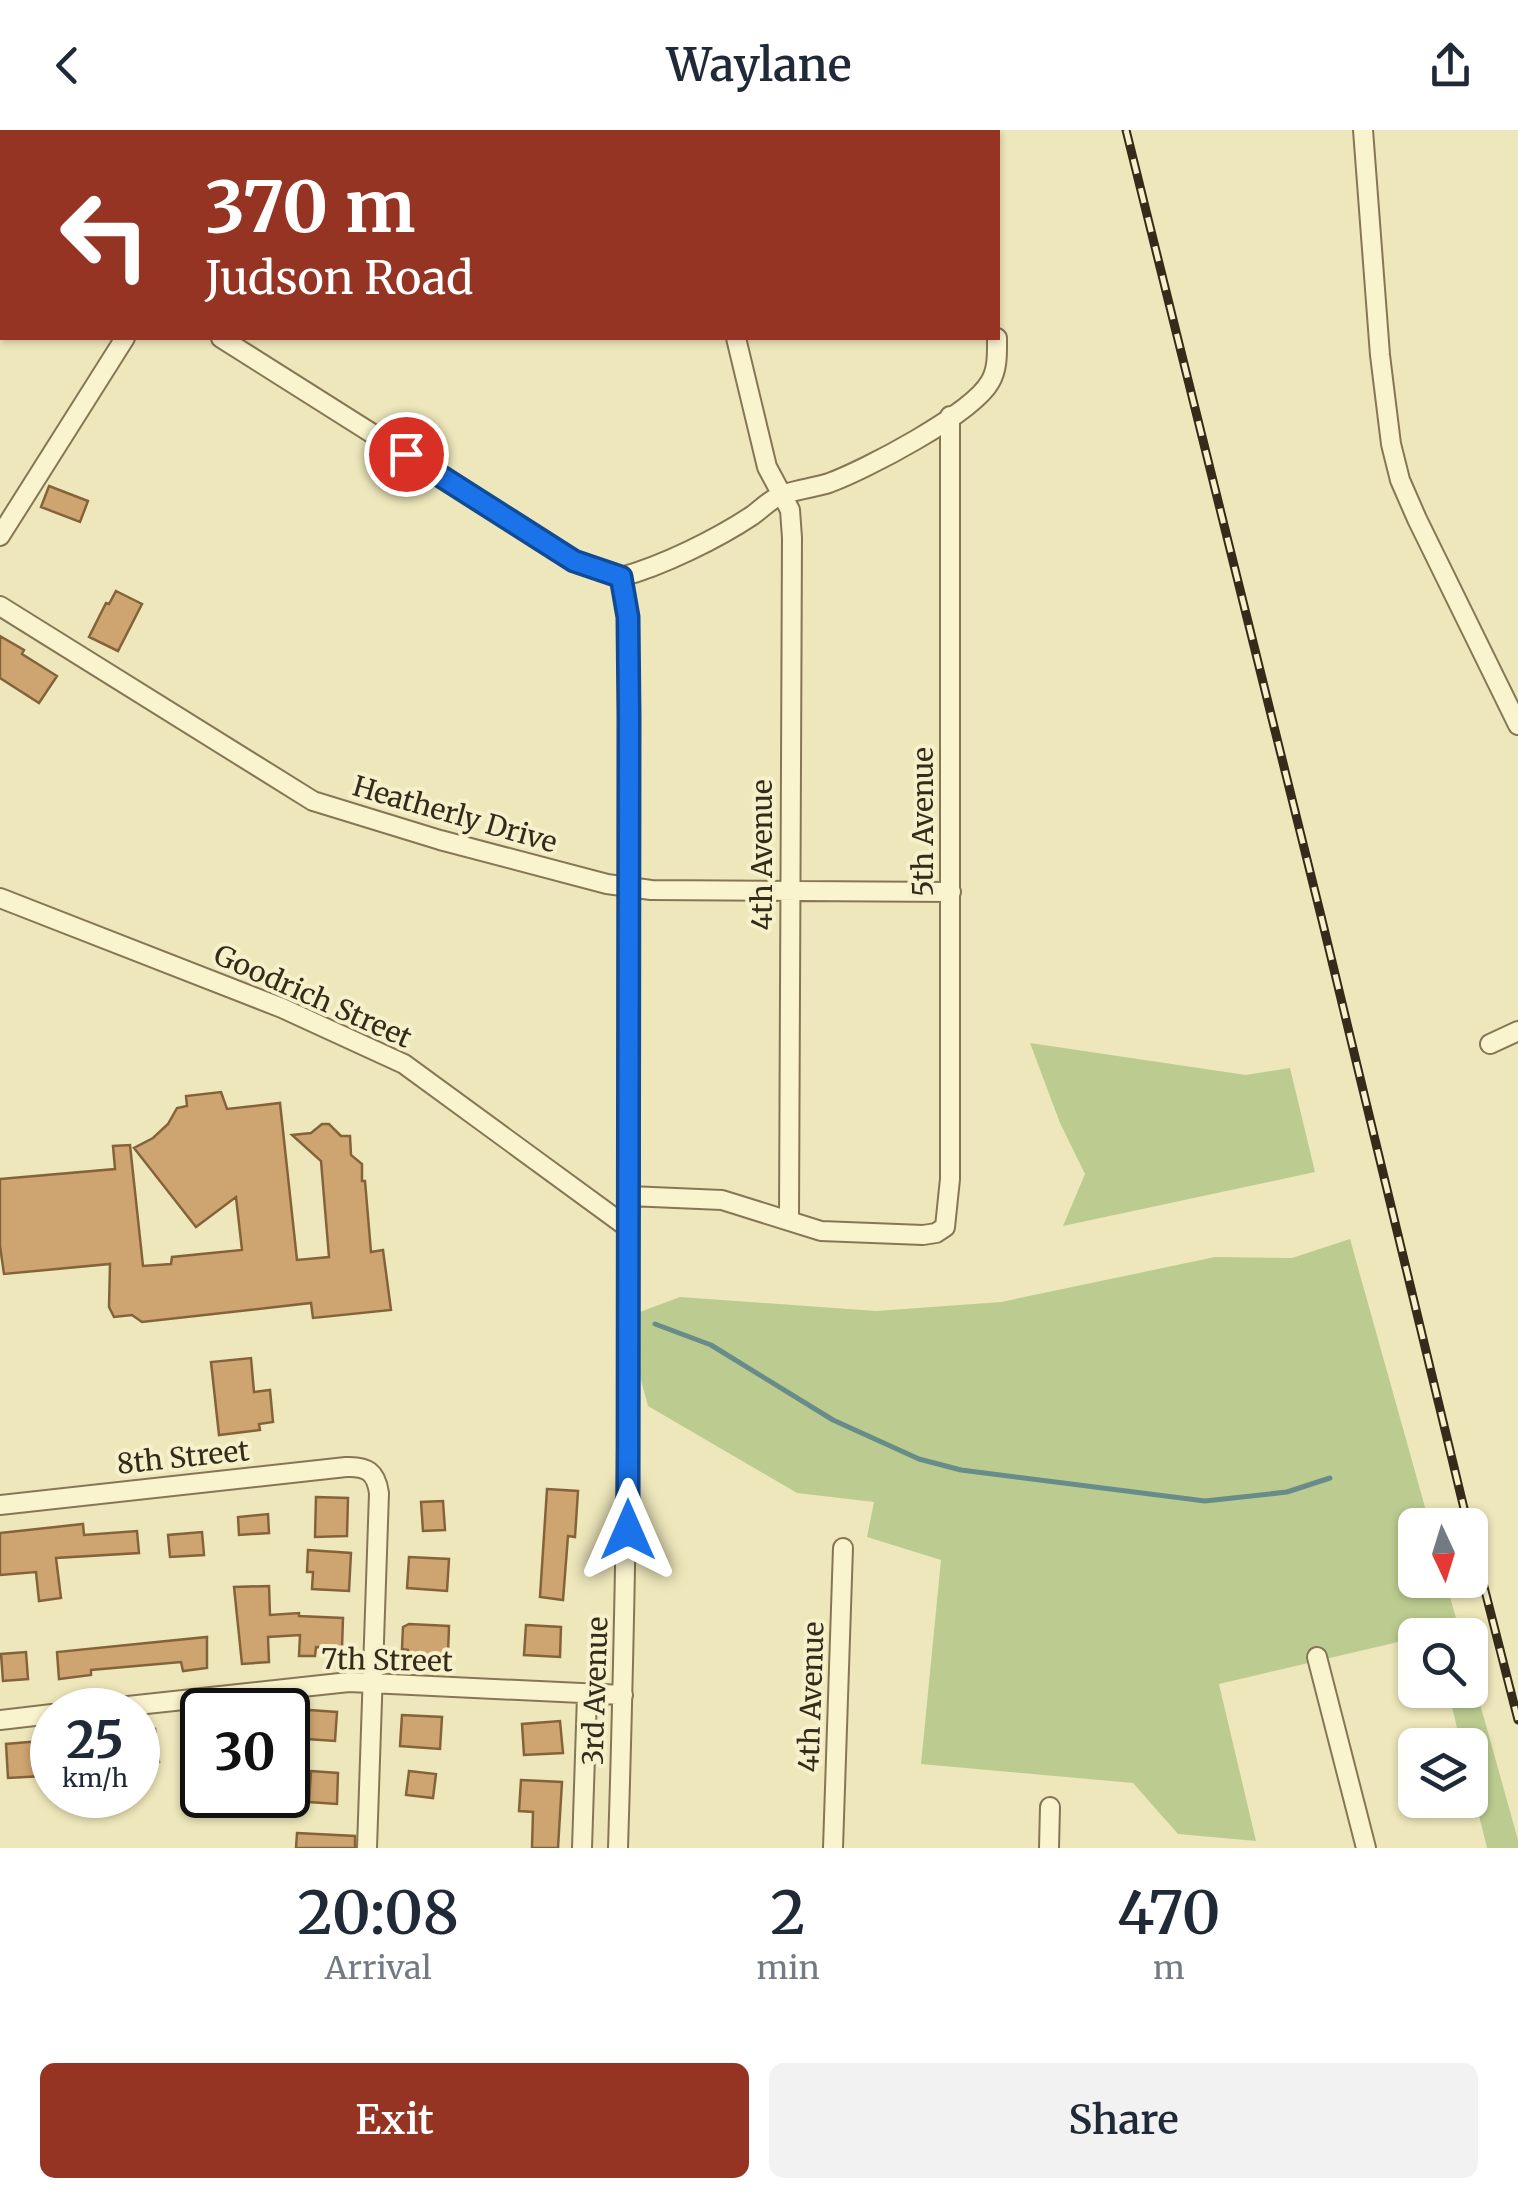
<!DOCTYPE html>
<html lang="en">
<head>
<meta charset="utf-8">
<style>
  :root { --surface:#fff; --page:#f2f2f3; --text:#1f2937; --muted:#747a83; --accent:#963424 }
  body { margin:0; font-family:Merriweather,serif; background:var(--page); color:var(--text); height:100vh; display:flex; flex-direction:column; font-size:38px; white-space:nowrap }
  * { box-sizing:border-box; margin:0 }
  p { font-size:32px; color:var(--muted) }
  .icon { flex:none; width:55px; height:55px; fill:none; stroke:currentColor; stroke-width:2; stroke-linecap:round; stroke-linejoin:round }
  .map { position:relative; height:1718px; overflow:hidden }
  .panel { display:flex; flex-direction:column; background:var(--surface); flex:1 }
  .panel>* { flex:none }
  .guide { position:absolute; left:0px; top:0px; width:1000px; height:210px; box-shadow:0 2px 8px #0004; background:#963424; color:#fff; overflow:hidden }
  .needle { width:65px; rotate:176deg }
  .controls { position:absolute; left:1398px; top:1378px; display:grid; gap:20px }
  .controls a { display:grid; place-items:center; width:90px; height:90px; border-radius:15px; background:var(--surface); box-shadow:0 2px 8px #0004; font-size:50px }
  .speed { position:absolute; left:30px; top:1558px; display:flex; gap:20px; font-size:50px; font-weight:700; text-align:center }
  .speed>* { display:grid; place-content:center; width:130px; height:130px; border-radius:50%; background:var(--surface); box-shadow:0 2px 8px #0004; line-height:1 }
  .speed small { font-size:25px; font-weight:400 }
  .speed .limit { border:5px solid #111; border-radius:15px; background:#fff; color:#111 }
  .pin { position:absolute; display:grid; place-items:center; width:85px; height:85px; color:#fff; margin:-42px; border:5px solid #fff; border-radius:50%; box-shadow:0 2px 10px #0007 }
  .me { position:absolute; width:110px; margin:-55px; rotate:0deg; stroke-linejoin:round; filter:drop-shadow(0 0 8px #0008) }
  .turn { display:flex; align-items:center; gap:35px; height:210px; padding:0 40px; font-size:45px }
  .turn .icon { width:130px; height:130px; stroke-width:2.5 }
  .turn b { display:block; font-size:70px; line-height:85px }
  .eta { display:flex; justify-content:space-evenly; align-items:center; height:170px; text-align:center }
  .eta b { font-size:60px; font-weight:600; line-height:70px }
  .button { display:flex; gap:20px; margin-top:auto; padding:20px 40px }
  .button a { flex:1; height:115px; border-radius:15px; background:var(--accent); color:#fff; font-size:40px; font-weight:600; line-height:115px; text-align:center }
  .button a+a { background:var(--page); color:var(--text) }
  header { display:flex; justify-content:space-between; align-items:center; height:130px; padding:0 40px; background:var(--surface); font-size:45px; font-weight:600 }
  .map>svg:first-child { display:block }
  .green { fill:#bccc90 }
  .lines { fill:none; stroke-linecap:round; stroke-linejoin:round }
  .stream { stroke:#678c89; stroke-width:5 }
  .building { fill:#cea570; stroke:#85633a; stroke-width:2.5 }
  .minor-casing { stroke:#867655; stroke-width:22 }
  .minor { stroke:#f9f3ce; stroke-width:18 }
  .rail-casing { stroke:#342b1a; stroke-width:9 }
  .rail { stroke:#f6f0cb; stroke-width:5; stroke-dasharray:15; stroke-linecap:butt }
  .route-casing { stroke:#114b97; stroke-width:25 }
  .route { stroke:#1a73e8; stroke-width:18 }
  .labels { text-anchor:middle; stroke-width:8; stroke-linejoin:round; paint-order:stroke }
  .street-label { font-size:28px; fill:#342b1a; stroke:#f6f0cb }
</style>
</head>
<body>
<header><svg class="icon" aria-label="back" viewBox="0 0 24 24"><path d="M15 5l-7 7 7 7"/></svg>Waylane<svg class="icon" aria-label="share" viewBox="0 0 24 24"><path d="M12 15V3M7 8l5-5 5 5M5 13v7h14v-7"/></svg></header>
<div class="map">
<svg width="1518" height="1718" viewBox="0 0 1518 1718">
  <rect width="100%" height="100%" fill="#eee7bb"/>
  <!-- green -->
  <path class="green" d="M1030 913 1246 945 1290 938 1315 1042 1063 1096 1085 1044 1060 993Z
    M1350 1109 1430 1395H1415V1450H1445L1461 1505H1415V1508L1219 1554 1256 1711 1178 1704 1133 1653 921 1634 941 1430 867 1407 874 1372 797 1363 648 1276 624 1188 680 1167 876 1181 1001 1172 1215 1127 1292 1128Z
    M1470 1538 1518 1710V1718H1487L1470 1649V1615H1461L1448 1560H1470Z"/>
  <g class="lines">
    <!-- stream -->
    <path class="stream" d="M655 1194 711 1215 833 1290 919 1329 961 1340 1205 1371 1287 1362 1330 1348"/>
  </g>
  <!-- building -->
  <path class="building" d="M49 356 88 371 80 392 41 377Z
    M116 461 142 474 118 521 89 507 106 473 109 474Z
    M0 506 24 520 22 524 57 546 39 573 0 548Z
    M221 962 227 979 280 973 297 1130 329 1127 321 1031 292 1005 311 1003 322 994H329L341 1006H350L351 1025 362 1034V1051H365L371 1122 383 1120 391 1180 313 1188 311 1173 142 1192 132 1185 114 1187 109 1177 110 1134 4 1144 0 1116V1049L115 1039 113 1016 130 1015 143 1136 171 1134 172 1127 242 1120 236 1067 196 1097 134 1018 153 1008 168 994 177 978 187 976 186 966Z
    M251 1228 254 1262 270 1260 273 1292 259 1294 260 1300 219 1305 211 1232Z
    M547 1359 578 1361 575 1407 568 1406 563 1470 540 1467Z
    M316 1367 348 1368 347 1406 315 1407Z
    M443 1371 445 1400 423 1401 421 1372Z
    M268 1384 269 1403 239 1405 238 1387Z
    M83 1394 84 1405 137 1401 139 1423 56 1428 61 1468 39 1471 36 1442 0 1445V1403Z
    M202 1402 204 1425 170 1427 168 1405Z
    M308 1420 351 1423 349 1461 312 1459 313 1442H307Z
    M409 1427 449 1429 447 1461 407 1458Z
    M269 1456 270 1485 299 1483V1486L343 1488 342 1518 316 1517 315 1526H299L300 1505 268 1507 269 1532 242 1534 234 1457Z
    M409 1494 449 1496 448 1524H434V1536L407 1535 408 1520 402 1519 403 1497Z
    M526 1495 561 1497 560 1527 524 1525Z
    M207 1507V1538L183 1541 181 1532 91 1540V1545L59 1549 57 1522Z
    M26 1522 28 1549 3 1551 1 1524Z
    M309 1580 337 1582 335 1611 307 1609Z
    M402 1585 442 1587 440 1619 400 1616Z
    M560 1591 563 1623 524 1625 522 1594Z
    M155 1599 159 1632 138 1635V1601Z
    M40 1611 43 1646 8 1648 6 1614Z
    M311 1641 338 1643 337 1674 309 1672Z
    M409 1641 436 1644 433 1668 406 1665Z
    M521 1650 562 1652 558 1718H532L533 1682 519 1681Z
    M297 1703 355 1706V1718H296Z"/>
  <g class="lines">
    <!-- minor casing -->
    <g class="minor-casing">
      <path id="minor" d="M511 0 515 2
        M711 0V2
        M962 0V2
        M1363 0 1380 225 1391 314 1400 350 1417 389 1518 595
        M273 2 275 0
        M0 69 2 71
        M221 208 574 431 621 447
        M736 208 767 337 790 380 792 408 789 1089
        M0 406 125 208
        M621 447C662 436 717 409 753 385 761 379 768 372 777 367 787 361 814 358 829 353 865 340 972 284 990 252 998 239 997 222 997 208
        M0 476 313 671 440 710 607 754 651 760 951 762
        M0 768 282 878 404 934 627 1097
        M1490 914 1518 901
        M629 1066 722 1070 821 1101 923 1105 936 1103 945 1097 950 1049V286
        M0 1375 346 1337C367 1336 376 1342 379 1363L367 1718
        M1317 1527 1366 1718
        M91 1580 349 1552 623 1565
        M0 1590 52 1584
        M582 1718 587 1565
        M618 1718C631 1308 632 897 628 487L621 447
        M833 1718 843 1418
        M1049 1718 1050 1677"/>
    </g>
    <!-- minor -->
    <use href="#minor" class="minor"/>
    <!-- rail casing -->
    <g class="rail-casing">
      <path id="rail" d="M1126 0 1322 790 1468 1395
        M1470 1402 1518 1590"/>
    </g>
    <!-- rail -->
    <use href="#rail" class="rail"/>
  </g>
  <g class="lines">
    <!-- route casing -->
    <g class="route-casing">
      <path id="route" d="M406 324 574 431 621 447 628 487 629 587 628 1400"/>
    </g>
    <!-- route -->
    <use href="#route" class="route"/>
  </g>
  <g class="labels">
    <!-- street labels -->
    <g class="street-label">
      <text transform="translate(455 684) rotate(16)" y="10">Heatherly Drive</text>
      <text transform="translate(923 692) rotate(-90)" y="10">5th Avenue</text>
      <text transform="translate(762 725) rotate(-90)" y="10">4th Avenue</text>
      <text transform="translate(313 866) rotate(24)" y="10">Goodrich Street</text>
      <text transform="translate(183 1327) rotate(-6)" y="10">8th Street</text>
      <text transform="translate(387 1530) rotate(1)" y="10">7th Street</text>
      <text transform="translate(595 1561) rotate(-88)" y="10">3rd Avenue</text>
      <text transform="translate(811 1567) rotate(-88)" y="10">4th Avenue</text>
    </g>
  </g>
</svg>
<div class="controls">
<a><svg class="needle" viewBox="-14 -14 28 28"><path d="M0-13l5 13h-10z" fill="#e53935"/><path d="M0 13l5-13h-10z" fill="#747a83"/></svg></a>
<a><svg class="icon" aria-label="search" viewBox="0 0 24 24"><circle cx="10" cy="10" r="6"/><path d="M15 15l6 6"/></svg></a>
<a><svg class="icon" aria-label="layers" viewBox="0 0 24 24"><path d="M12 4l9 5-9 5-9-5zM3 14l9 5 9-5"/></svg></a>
</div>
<div class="speed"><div>25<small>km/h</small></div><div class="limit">30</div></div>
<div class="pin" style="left:406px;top:324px;background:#d93025"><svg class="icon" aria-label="arrive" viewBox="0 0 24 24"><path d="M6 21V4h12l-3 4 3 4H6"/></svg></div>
<svg class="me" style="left:628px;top:1400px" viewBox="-20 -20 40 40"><path d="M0-17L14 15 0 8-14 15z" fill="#1a73e8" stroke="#fff" stroke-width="4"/></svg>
<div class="guide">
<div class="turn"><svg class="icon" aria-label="left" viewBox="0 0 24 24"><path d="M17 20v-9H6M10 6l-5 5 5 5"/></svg><div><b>370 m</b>Judson Road</div></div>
</div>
</div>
<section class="panel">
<div class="eta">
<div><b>20:08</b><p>Arrival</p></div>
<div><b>2</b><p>min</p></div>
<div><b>470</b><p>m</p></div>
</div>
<div class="button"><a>Exit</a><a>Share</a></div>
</section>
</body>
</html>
